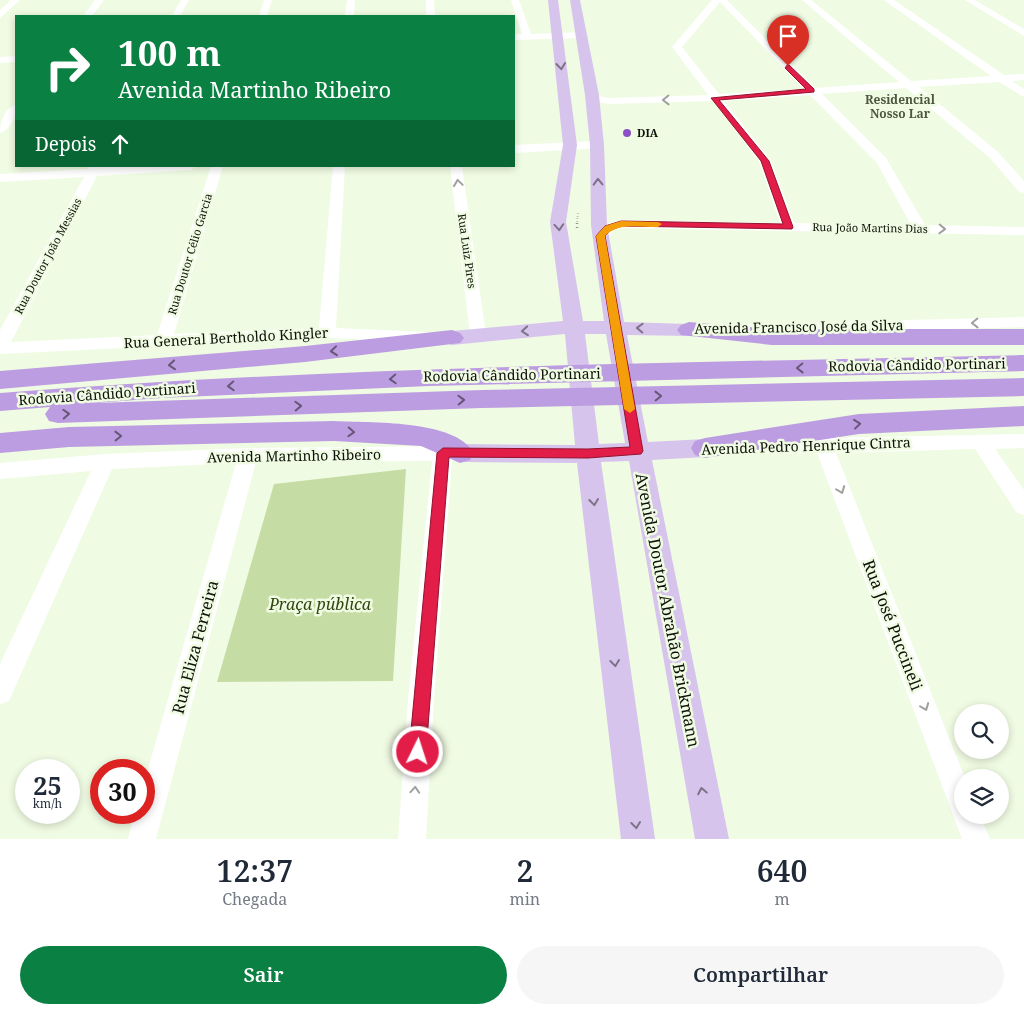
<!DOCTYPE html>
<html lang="pt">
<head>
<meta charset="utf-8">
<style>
  :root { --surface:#fff; --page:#f6f6f7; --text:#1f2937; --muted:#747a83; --accent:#0b8043 }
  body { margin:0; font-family:"Noto Serif",serif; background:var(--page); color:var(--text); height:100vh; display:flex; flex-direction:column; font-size:19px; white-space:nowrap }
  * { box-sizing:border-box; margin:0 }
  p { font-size:16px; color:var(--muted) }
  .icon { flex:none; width:28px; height:28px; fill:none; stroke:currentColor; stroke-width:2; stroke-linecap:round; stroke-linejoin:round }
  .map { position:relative; height:839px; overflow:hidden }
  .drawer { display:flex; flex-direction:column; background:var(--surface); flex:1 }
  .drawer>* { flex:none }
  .banner { position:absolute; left:15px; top:15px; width:500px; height:152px; border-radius:0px; box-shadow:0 2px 8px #0003; background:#0b8043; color:#fff; overflow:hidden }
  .controls { position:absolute; left:954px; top:704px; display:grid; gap:10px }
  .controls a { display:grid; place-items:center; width:55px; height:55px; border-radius:50%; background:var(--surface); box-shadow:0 2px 8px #0003; font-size:25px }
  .speed { position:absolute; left:15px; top:759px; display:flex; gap:10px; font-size:25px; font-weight:700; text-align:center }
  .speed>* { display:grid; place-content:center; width:65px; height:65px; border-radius:50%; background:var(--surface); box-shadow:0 2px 8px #0003; line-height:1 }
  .speed small { font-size:12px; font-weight:400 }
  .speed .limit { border:8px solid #d22; background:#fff; color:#111 }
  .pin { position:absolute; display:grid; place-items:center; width:42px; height:42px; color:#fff; margin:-51px -21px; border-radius:50% 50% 50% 0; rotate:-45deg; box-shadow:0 0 5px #0007 }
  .pin .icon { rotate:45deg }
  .me { position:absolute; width:55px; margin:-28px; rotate:4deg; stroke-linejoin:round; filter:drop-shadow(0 0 4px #0008) }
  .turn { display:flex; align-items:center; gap:18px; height:105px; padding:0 20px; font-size:22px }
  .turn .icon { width:65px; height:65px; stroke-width:2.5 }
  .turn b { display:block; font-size:35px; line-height:42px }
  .then { display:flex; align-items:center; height:48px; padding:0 20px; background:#0003; gap:10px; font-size:19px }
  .eta { display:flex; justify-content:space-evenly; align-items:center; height:85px; text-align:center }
  .eta b { font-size:30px; font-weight:600; line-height:35px }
  .button { display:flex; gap:10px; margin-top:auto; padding:10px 20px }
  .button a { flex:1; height:58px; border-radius:30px; background:var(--accent); color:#fff; font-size:20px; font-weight:600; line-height:58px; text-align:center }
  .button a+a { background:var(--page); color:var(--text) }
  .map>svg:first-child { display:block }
  .green { fill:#c5dda5 }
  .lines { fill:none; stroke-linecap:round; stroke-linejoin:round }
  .path-far1 { stroke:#8c9483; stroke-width:2; stroke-dasharray:0.5 2; stroke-linecap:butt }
  .path { stroke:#8c9483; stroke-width:2.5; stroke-dasharray:1 3; stroke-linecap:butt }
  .minor { fill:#fff; fill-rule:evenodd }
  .major { fill:#d7c4ed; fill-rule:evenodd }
  .highway { fill:#bc9de1; fill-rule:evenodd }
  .oneway { stroke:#7d7386 }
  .oneway2 { stroke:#9fa09d }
  .oneway3 { stroke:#655775 }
  .route { fill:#e11d48; stroke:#92132f }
  .slow { fill:#f59e0b }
  .poi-dot { fill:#8d50c6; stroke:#f0fbe3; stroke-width:2 }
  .labels { text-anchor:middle; stroke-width:5; stroke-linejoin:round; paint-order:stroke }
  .far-poi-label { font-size:11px; font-weight:bold; fill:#0e1109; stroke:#f0fbe3; text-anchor:start }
  .far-street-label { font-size:11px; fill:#0e1109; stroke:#f0fbe3 }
  .far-neighbourhood-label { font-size:12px; font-weight:bold; fill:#4d5642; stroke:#f0fbe3 }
  .street-label { font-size:14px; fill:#0e1109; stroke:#f0fbe3 }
  .near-park-label { font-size:16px; font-style:italic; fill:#334610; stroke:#f0fbe3 }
  .near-street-label { font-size:16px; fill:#0e1109; stroke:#f0fbe3 }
</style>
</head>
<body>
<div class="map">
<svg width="1024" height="839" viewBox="0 0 1024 839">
  <rect width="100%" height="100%" fill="#f0fbe3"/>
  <!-- green -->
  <path class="green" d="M406 469 393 681 217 682 274 484Z"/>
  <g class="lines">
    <!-- path-far1 -->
    <path class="path-far1" d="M577 224 578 212"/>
    <!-- path -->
    <path class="path" d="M577 228V222"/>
    <!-- minor -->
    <path class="minor" d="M11 0H20L0 18V10Z
      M95 0H104L92 16H83Z
      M181 0H189L180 16H172Z
      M264 0H272L267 16H259Z
      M347 0H355L354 16H345Z
      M426 0H434L435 16H426Z
      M511 0H519L531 34 582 32 587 35 582 38 514 40V34H522Z
      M712 0H727L815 88 899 82 802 0H811L911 81 991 76 884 0H894L1004 75 1024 74V80L1012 81 1024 89V97L999 82 919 87 998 152 1024 181V193L1019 192 990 158 906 88 822 94 886 158 925 225 1024 227V235L622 228 613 231 605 239H595L593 236 603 225 621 220 780 223 759 161 713 101 610 104 595 102 587 95 592 92 602 97 610 98 708 95 672 47ZM720 2 804 89 719 94 682 47ZM810 95 877 163 911 225 794 223 771 161 724 101Z
      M965 0H975L1024 29V36Z
      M16 56V62L0 63V57Z
      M16 105C17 115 11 130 0 133 0 122 4 108 16 105Z
      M597 141 603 145 601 148 514 153V145Z
      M90 166H197L191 170 97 176 11 342 157 335 211 166H223L174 334 319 328 333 166H345L336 328 426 332 432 333 434 337 432 341 426 342 327 338 0 354V330L84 177 0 182V174L88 169Z
      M450 166H462L486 335 484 339H472L470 335Z
      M1024 317V327L738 334 732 333 730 329 732 325 738 324Z
      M823 422 830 424 832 429 831 438 1024 434V448L995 449 1024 490V515L1017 513 975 449 836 453 965 778H962V815H980L990 839H962L817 453 760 454 753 452 750 447 753 442 760 440 812 439 816 424Z
      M460 446 467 448 470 453 467 458 452 461 434 699 426 839H398L408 699 432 461 256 462 156 839H128L135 812H144V783L236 463 112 469 9 701 0 704V664L91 471 0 479V463L105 454 248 448Z"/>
    <!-- major -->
    <path class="major" d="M548 0H558L577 145 566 222 583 321H604L591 225 590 145 585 95 570 0H580L599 95 604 145 607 225 624 322 689 324 696 325 699 330 696 335 689 336 627 335 648 442 705 439 713 442 717 448 713 454 705 457 652 460 729 839H695L629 461 601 462 655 839H621L577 463 460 462 452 459 448 453 452 447 460 444 575 445 565 334 452 345 445 343 442 338 445 333 452 331 563 321 550 222 563 145ZM585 334H606L625 443 599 444Z"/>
    <!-- highway -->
    <path class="highway" d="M689 322 772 329H1024V345H772L681 335 677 330 681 325Z
      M452 330 460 333 464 338 460 343 305 362 0 389V371L305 346Z
      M1024 355V371L429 386 161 398 96 403 482 390 1024 378V396L482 408 58 423 49 421 45 414 50 407 0 411V393C341 366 682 363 1024 355Z
      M1024 406V426L859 434 705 458 695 455 691 448 695 441 705 438 859 414Z
      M334 421C369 423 455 419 474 453L470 460 460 463 421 446 334 441 69 447 0 453V433L69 427Z"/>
  </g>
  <!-- one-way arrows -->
  <defs><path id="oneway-chevron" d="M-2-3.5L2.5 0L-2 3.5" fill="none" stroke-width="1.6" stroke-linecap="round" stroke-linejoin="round" transform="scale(1.25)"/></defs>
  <g class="oneway">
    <use href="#oneway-chevron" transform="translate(561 66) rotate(84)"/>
    <use href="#oneway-chevron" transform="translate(598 182) rotate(-91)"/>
    <use href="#oneway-chevron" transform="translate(559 227) rotate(86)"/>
    <use href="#oneway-chevron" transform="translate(640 328) rotate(-178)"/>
    <use href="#oneway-chevron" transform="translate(525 331) rotate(175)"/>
    <use href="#oneway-chevron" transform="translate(594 502) rotate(83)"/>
    <use href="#oneway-chevron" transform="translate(615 663) rotate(83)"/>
    <use href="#oneway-chevron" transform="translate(702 791) rotate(-101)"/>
    <use href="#oneway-chevron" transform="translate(636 825) rotate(83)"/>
  </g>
  <g class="oneway2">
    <use href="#oneway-chevron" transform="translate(666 100) rotate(179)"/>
    <use href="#oneway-chevron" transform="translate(458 183) rotate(-98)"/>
    <use href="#oneway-chevron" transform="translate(942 229) rotate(2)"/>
    <use href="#oneway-chevron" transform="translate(975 323) rotate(179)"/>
    <use href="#oneway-chevron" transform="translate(841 490) rotate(69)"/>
    <use href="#oneway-chevron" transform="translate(925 707) rotate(69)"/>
    <use href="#oneway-chevron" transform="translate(415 790) rotate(-86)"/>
  </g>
  <g class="oneway3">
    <use href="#oneway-chevron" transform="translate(334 351) rotate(174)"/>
    <use href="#oneway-chevron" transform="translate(172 365) rotate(175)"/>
    <use href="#oneway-chevron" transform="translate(800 368) rotate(179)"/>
    <use href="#oneway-chevron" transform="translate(393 379) rotate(177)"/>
    <use href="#oneway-chevron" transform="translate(231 386) rotate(177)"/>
    <use href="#oneway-chevron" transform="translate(658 396) rotate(-1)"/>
    <use href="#oneway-chevron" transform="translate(461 400) rotate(-2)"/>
    <use href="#oneway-chevron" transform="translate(298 406) rotate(-2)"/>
    <use href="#oneway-chevron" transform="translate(66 414) rotate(-3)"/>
    <use href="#oneway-chevron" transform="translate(857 424) rotate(-6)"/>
    <use href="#oneway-chevron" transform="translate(351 432) rotate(3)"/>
    <use href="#oneway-chevron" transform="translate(118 436) rotate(-1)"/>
  </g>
  <!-- route -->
  <path class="route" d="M788 64 814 89V92L719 100 769 161 793 227 792 229 622 226 611 230 605 236 643 451 641 454 588 458 449 457 426 752 423 757 418 760 412 757 409 752 437 453 443 448 588 449 630 447 596 236 605 226 621 221 783 224 761 161 711 98 806 89 785 68Z"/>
  <!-- slow -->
  <path class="slow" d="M621 221 658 222 662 224 658 227C639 227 618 222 605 236L635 409 630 413 624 409 596 236 605 226Z"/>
  <!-- markers -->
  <circle class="poi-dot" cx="627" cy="133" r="5"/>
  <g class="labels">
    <!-- far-poi labels -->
    <g class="far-poi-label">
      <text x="637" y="137">DIA</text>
    </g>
    <!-- far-street labels -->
    <g class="far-street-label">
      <text transform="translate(870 228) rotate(1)" y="4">Rua João Martins Dias</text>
      <text transform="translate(467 251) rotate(82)" y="4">Rua Luiz Pires</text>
      <text transform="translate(190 254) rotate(-73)" y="4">Rua Doutor Célio Garcia</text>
      <text transform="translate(48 256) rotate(-62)" y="4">Rua Doutor João Messias</text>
    </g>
    <!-- far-neighbourhood labels -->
    <g class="far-neighbourhood-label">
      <text x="900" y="104">Residencial<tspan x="900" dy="14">Nosso Lar</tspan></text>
    </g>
    <!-- street labels -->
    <g class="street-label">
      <text transform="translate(799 327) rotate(-1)" y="5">Avenida Francisco José da Silva</text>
      <text transform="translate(226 338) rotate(-3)" y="5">Rua General Bertholdo Kingler</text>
      <text transform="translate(917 365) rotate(-1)" y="5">Rodovia Cândido Portinari</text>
      <text transform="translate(512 375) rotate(-1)" y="5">Rodovia Cândido Portinari</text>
      <text transform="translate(107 394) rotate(-4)" y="5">Rodovia Cândido Portinari</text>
      <text transform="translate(806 446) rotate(-2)" y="5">Avenida Pedro Henrique Cintra</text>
      <text transform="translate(294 456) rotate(-1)" y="5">Avenida Martinho Ribeiro</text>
    </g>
    <!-- near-park labels -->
    <g class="near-park-label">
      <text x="320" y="610">Praça pública</text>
    </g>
    <!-- near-street labels -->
    <g class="near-street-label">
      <text transform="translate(668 610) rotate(79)" y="6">Avenida Doutor Abrahão Brickmann</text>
      <text transform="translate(893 625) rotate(69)" y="6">Rua José Puccineli</text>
      <text transform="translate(195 647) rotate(-75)" y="6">Rua Eliza Ferreira</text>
    </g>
  </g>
</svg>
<div class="controls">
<a><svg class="icon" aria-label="search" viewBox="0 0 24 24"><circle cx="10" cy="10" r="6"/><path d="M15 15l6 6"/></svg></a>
<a><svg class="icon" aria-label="layers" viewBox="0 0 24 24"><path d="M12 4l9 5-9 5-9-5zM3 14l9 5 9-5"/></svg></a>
</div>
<div class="speed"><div>25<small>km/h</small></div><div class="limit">30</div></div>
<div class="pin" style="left:788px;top:66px;background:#d93025"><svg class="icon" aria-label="arrive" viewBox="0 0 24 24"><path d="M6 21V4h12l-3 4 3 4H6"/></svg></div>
<svg class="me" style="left:418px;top:752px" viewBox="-20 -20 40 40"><circle r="17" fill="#e11d48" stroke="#fff" stroke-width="3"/><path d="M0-11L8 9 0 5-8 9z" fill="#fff"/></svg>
<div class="banner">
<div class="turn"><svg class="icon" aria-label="right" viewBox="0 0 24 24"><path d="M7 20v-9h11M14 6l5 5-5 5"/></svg><div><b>100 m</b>Avenida Martinho Ribeiro</div></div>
<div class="then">Depois<svg class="icon" aria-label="ahead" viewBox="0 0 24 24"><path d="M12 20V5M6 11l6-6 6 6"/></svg></div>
</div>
</div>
<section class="drawer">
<div class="eta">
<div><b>12:37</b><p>Chegada</p></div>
<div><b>2</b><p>min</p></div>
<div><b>640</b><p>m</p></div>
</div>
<div class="button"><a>Sair</a><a>Compartilhar</a></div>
</section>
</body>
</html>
